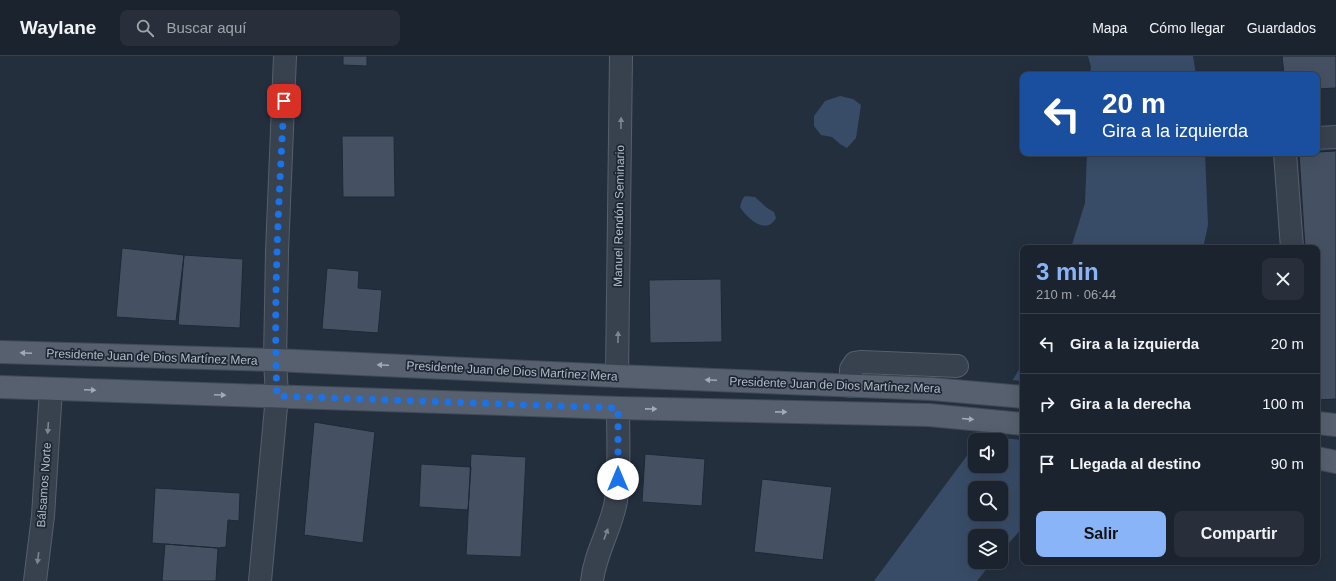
<!DOCTYPE html>
<html lang="es">
<head>
<meta charset="utf-8">
<style>
  :root { --surface:#1b232e; --page:#282f3a; --text:#f1f3f6; --muted:#a0a4aa; --line:#39404a; --accent:#8ab4f8 }
  body { margin:0; font-family:Helvetica,sans-serif; background:var(--page); color:var(--text); height:100vh; display:flex; flex-direction:column; font-size:15px; white-space:nowrap }
  * { box-sizing:border-box; margin:0 }
  p { font-size:13px; color:var(--muted) }
  .icon { flex:none; width:22px; height:22px; fill:none; stroke:currentColor; stroke-width:2; stroke-linecap:round; stroke-linejoin:round }
  .map { position:relative; flex:1; overflow:hidden }
  .details { position:absolute; left:1020px; top:189px; width:300px; height:320px; display:flex; flex-direction:column; background:var(--surface); border-radius:8px; box-shadow:0 4px 16px #0002,0 0 0 1px var(--line) }
  .details>* { flex:none }
  .guide { position:absolute; left:1020px; top:16px; width:300px; height:84px; border-radius:8px; box-shadow:0 4px 16px #0002,0 0 0 1px var(--line); background:#1a4fa0; color:#fff; overflow:hidden }
  .tools { position:absolute; left:968px; top:377px; display:grid; gap:8px }
  .tools a { display:grid; place-items:center; width:40px; height:40px; border-radius:8px; background:var(--surface); box-shadow:0 4px 16px #0002,0 0 0 1px var(--line); font-size:20px }
  .pin { position:absolute; display:grid; place-items:center; width:34px; height:34px; color:#fff; margin:-17px; border-radius:8px; box-shadow:0 2px 6px #0006 }
  .me { position:absolute; width:44px; margin:-22px; rotate:0deg; stroke-linejoin:round; filter:drop-shadow(0 0 3px #0008) }
  .turn { display:flex; align-items:center; gap:14px; height:84px; padding:0 16px; font-size:18px }
  .turn .icon { width:52px; height:52px; stroke-width:2.5 }
  .turn b { display:block; font-size:28px; line-height:34px }
  .round { display:grid; place-items:center; flex:none; width:42px; height:42px; border-radius:8px; background:var(--page) }
  .head { display:flex; align-items:center; justify-content:space-between; height:68px; padding:0 16px }
  h1 { font-size:24px; font-weight:600; line-height:30px; color:var(--accent) }
  .button { display:flex; gap:8px; margin-top:auto; padding:8px 16px }
  .button a { flex:1; height:46px; border-radius:8px; background:var(--accent); color:#111; font-size:16px; font-weight:600; line-height:46px; text-align:center }
  .button a+a { background:var(--page); color:var(--text) }
  ul { padding:0; list-style:none }
  li { display:flex; align-items:center; gap:12px; height:60px; padding:0 16px; border-top:1px solid var(--line) }
  li div { flex:1 }
  li b { display:block; font-size:15px }
  li em { font-style:normal }
  header { display:flex; align-items:center; gap:24px; box-sizing:border-box; height:56px; padding:0 20px; background:var(--surface); border-bottom:1px solid var(--line) }
  header strong { font-size:19px }
  nav { display:flex; gap:22px; margin-inline-start:auto; font-size:14px }
  .search { width:280px; height:36px; background:var(--page); display:flex; align-items:center; gap:10px; box-sizing:border-box; padding:0 14px; border-radius:8px; color:var(--muted); font-size:15px }
  .map>svg:first-child { display:block }
  .water { fill:#394c67; fill-rule:evenodd }
  .pier { fill:#242f3e }
  .building { fill:#455162; stroke:#1f2835 }
  .lines { fill:none; stroke-linecap:round; stroke-linejoin:round }
  .minor-casing { stroke:#565f6c; stroke-width:24 }
  .major-casing { stroke:#414a57; stroke-width:24 }
  .minor { stroke:#38414e; stroke-width:22 }
  .major { stroke:#56606e; stroke-width:22 }
  .oneway { fill:#7c8592 }
  .oneway2 { fill:#a1aab7 }
  .route { stroke:#1a73e8; stroke-width:7; stroke-dasharray:0 12.6 }
  .labels { text-anchor:middle; stroke-width:3.5; stroke-linejoin:round; paint-order:stroke }
  .street-label { font-size:12px; fill:#b4bcc9; stroke:#1d2633 }
</style>
</head>
<body>
<header>
<strong>Waylane</strong>
<div class="search"><svg class="icon" aria-label="search" viewBox="0 0 24 24"><circle cx="10" cy="10" r="6"/><path d="M15 15l6 6"/></svg>Buscar aquí</div>
<nav><a>Mapa</a><a>Cómo llegar</a><a>Guardados</a></nav>
</header>
<div class="map">
<svg width="1336" height="525" viewBox="0 0 1336 525">
  <rect width="100%" height="100%" fill="#242f3e"/>
  <!-- water -->
  <path class="water" d="M1088 0H1193L1196 19H1090L1091 11Z
    M840 40 853 43 861 49 856 82 847 92 840 88 832 81 821 79 814 70V60L825 45Z
    M1087 97H1205L1208 169 1203 192H1071L1085 147Z
    M745 140 755 141 767 152 774 156 776 162C766 180 747 162 740 151L742 144Z
    M1023 307V471L1001 496V480H975V506H992L977 525H874L966 401 975 386V410H1001V384H976ZM975 432H1001V458H975Z"/>
  <!-- pier -->
  <path class="pier" d="M1011 324 1023 325V384L976 380Z"/>
  <!-- building -->
  <path class="building" d="M343 0H367V10L343 9Z
    M1282 0H1336V32L1317 33V19H1284Z
    M342 80H394L395 141H343Z
    M1336 95V343L1317 344V192H1305L1299 97Z
    M122 192 184 199 176 265 116 261Z
    M184 199 243 203 240 272 178 269Z
    M327 212 359 215 358 232 382 234 378 277 322 273Z
    M721 223 722 286 650 287 649 224Z
    M314 366 375 376 363 487 304 479Z
    M471 398 526 401 521 501 466 499Z
    M645 398 705 403 702 450 642 446Z
    M421 408 471 411 468 454 419 451Z
    M762 423 832 431 823 504 754 496Z
    M155 432 240 437 239 465 228 464 226 491 218 492 152 487Z
    M165 488 218 492 216 525H162Z"/>
  <g class="lines">
    <!-- minor casing -->
    <g class="minor-casing">
      <path id="minor" d="M1317 82 1336 81
        M1285 97 1292 192
        M617 320 621 0
        M851 330V313L855 307 862 306 957 310
        M35 525 43 460 51 333
        M260 525 277 340 275 304 277 196 285 0
        M592 525C595 497 611 473 616 445 620 415 618 383 618 352"/>
    </g>
    <!-- major casing -->
    <g class="major-casing">
      <path id="major" d="M0 296 275 304 617 320 932 333 1023 341
        M0 331 618 352 929 359 1023 368
        M1317 367 1336 369
        M1317 402 1336 406"/>
    </g>
    <!-- minor -->
    <use href="#minor" class="minor"/>
    <!-- major -->
    <use href="#major" class="major"/>
  </g>
  <!-- one-way arrows -->
  <defs><path id="oneway-solid" d="M-6-.8H1V-3.2L6.5 0L1 3.2V.8H-6Z"/></defs>
  <g class="oneway">
    <use href="#oneway-solid" transform="translate(621 67) rotate(-89)"/>
    <use href="#oneway-solid" transform="translate(618 281) rotate(-89)"/>
    <use href="#oneway-solid" transform="translate(48 372) rotate(94)"/>
    <use href="#oneway-solid" transform="translate(606 478) rotate(-70)"/>
    <use href="#oneway-solid" transform="translate(38 502) rotate(97)"/>
  </g>
  <g class="oneway2">
    <use href="#oneway-solid" transform="translate(26 297) rotate(-178)"/>
    <use href="#oneway-solid" transform="translate(383 309) rotate(-177)"/>
    <use href="#oneway-solid" transform="translate(711 324) rotate(-178)"/>
    <use href="#oneway-solid" transform="translate(90 334) rotate(2)"/>
    <use href="#oneway-solid" transform="translate(220 339) rotate(2)"/>
    <use href="#oneway-solid" transform="translate(651 353) rotate(1)"/>
    <use href="#oneway-solid" transform="translate(781 356) rotate(1)"/>
    <use href="#oneway-solid" transform="translate(968 363) rotate(5)"/>
  </g>
  <g class="lines">
    <!-- route -->
    <path class="route" d="M284 45C279 143 273 242 277 340L618 352V423"/>
  </g>
  <g class="labels">
    <!-- street labels -->
    <g class="street-label">
      <text transform="translate(619 160) rotate(-89)" y="4">Manuel Rendón Seminario</text>
      <text transform="translate(152 301) rotate(2)" y="4">Presidente Juan de Dios Martínez Mera</text>
      <text transform="translate(512 315) rotate(3)" y="4">Presidente Juan de Dios Martínez Mera</text>
      <text transform="translate(835 329) rotate(2)" y="4">Presidente Juan de Dios Martínez Mera</text>
      <text transform="translate(44 429) rotate(-86)" y="4">Bálsamos Norte</text>
    </g>
  </g>
</svg>
<div class="tools">
<a><svg class="icon" aria-label="sound" viewBox="0 0 24 24"><path d="M4 9h4l5-4v14l-5-4H4zM17 9q2 3 0 6"/></svg></a>
<a><svg class="icon" aria-label="search" viewBox="0 0 24 24"><circle cx="10" cy="10" r="6"/><path d="M15 15l6 6"/></svg></a>
<a><svg class="icon" aria-label="layers" viewBox="0 0 24 24"><path d="M12 4l9 5-9 5-9-5zM3 14l9 5 9-5"/></svg></a>
</div>
<div class="pin" style="left:284px;top:45px;background:#d93025"><svg class="icon" aria-label="arrive" viewBox="0 0 24 24"><path d="M6 21V4h12l-3 4 3 4H6"/></svg></div>
<svg class="me" style="left:618px;top:423px" viewBox="-20 -20 40 40"><circle r="19" fill="#fff"/><path d="M0-13L10 11 0 6-10 11z" fill="#1a73e8"/></svg>
<div class="guide">
<div class="turn"><svg class="icon" aria-label="left" viewBox="0 0 24 24"><path d="M17 20v-9H6M10 6l-5 5 5 5"/></svg><div><b>20 m</b>Gira a la izquierda</div></div>
</div>
<section class="details">
<div class="head"><div><h1>3 min</h1><p>210 m · 06:44</p></div><a class="round"><svg class="icon" aria-label="close" viewBox="0 0 24 24"><path d="M6 6l12 12M18 6L6 18"/></svg></a></div>
<ul>
<li><svg class="icon" aria-label="left" viewBox="0 0 24 24"><path d="M17 20v-9H6M10 6l-5 5 5 5"/></svg><div><b>Gira a la izquierda</b></div><em>20 m</em></li>
<li><svg class="icon" aria-label="right" viewBox="0 0 24 24"><path d="M7 20v-9h11M14 6l5 5-5 5"/></svg><div><b>Gira a la derecha</b></div><em>100 m</em></li>
<li><svg class="icon" aria-label="arrive" viewBox="0 0 24 24"><path d="M6 21V4h12l-3 4 3 4H6"/></svg><div><b>Llegada al destino</b></div><em>90 m</em></li>
</ul>
<div class="button"><a>Salir</a><a>Compartir</a></div>
</section>
</div>
</body>
</html>
